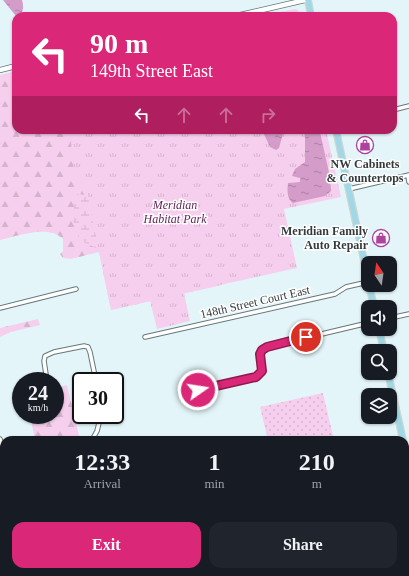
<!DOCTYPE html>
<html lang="en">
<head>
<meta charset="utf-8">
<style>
  :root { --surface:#171b24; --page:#20242c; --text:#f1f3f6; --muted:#9ea1a6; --accent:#db2777 }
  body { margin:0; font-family:Georgia,serif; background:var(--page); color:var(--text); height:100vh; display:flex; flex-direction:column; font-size:15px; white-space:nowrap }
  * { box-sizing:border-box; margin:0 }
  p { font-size:13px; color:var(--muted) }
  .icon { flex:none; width:22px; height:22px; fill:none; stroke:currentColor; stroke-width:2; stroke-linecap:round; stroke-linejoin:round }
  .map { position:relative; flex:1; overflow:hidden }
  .drawer { position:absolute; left:0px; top:436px; width:409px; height:140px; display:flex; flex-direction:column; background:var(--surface); border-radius:12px 12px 0 0; box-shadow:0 1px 3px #0004 }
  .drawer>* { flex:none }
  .hud { position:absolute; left:12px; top:12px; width:385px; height:122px; border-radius:12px; box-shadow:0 1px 3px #0004; background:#db2777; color:#fff; overflow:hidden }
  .needle { width:26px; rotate:347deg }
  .buttons { position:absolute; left:361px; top:256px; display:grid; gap:8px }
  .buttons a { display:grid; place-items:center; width:36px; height:36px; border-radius:8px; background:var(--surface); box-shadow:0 1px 3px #0004; font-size:20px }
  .speed { position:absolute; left:12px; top:372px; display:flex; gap:8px; font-size:20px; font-weight:700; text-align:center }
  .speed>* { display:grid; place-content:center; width:52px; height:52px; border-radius:50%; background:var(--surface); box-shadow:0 1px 3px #0004; line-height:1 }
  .speed small { font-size:10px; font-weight:400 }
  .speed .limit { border:2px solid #111; border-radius:6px; background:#fff; color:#111 }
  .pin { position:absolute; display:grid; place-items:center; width:34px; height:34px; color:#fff; margin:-17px; border:2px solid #fff; border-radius:50%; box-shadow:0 1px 4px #0007 }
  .me { position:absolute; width:44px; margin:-22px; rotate:77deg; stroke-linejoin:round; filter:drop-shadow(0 0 3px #0008) }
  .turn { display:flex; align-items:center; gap:14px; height:84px; padding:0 12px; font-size:18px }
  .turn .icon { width:52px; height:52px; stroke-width:2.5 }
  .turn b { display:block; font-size:28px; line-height:34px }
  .lanes { display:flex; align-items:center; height:38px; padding:0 12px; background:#0003; justify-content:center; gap:20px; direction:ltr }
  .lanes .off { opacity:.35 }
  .eta { display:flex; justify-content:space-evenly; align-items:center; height:68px; text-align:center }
  .eta b { font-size:24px; font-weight:600; line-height:28px }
  .primary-button { display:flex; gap:8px; margin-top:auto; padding:8px 12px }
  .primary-button a { flex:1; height:46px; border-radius:12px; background:var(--accent); color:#fff; font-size:16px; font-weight:600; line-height:46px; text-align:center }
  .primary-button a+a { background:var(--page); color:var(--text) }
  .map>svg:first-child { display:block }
  .grass { fill:url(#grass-dots) }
  .forest { fill:url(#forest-firs) }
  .wetland { fill:url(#wetland-marsh) }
  .park { fill:url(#park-tufts) }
  .water { fill:url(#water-ripples) }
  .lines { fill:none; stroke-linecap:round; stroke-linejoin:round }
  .minor-casing { stroke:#66777b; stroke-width:5.5 }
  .tertiary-casing { stroke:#66777b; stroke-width:6 }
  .secondary-casing { stroke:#66777b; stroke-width:7 }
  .primary-casing { stroke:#d2d4d4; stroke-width:8 }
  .minor { stroke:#fff; stroke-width:3.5 }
  .tertiary { stroke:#fff; stroke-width:4.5 }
  .secondary { stroke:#cfecf2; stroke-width:5 }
  .primary { stroke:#a0d9e5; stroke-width:5.5 }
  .route-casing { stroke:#8e194d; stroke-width:10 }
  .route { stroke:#db2777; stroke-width:7 }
  .labels { text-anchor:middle; stroke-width:3; stroke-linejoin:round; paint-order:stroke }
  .poi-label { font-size:12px; font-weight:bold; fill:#343b3d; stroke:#fefefe }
  .park-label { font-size:12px; font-style:italic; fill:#65245b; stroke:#fefefe }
  .street-label { font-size:12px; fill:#343b3d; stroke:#fefefe }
</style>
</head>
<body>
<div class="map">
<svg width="409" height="576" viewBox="0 0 409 576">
  <defs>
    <pattern id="grass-dots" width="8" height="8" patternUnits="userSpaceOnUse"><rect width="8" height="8" fill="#f7cfee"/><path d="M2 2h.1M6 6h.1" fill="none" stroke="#d4b3cd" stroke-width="1.8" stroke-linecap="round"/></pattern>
    <pattern id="forest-firs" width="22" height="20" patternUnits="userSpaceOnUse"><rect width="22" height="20" fill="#f7cfee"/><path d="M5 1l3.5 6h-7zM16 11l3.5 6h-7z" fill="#d4b3cd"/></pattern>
    <pattern id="wetland-marsh" width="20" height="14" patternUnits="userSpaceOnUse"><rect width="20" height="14" fill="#f7cfee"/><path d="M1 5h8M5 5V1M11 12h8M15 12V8" fill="none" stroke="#d4b3cd"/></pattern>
    <pattern id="park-tufts" width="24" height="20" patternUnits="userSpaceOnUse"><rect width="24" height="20" fill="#f7cfee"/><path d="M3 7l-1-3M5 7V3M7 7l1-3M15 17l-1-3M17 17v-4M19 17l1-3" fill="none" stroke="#d4b3cd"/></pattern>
    <pattern id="water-ripples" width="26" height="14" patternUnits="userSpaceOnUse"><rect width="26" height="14" fill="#d49dc9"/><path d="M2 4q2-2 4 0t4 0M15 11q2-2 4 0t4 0" fill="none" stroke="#ad81a4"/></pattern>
  </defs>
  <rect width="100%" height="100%" fill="#e3f5f9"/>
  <!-- grass -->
  <path class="grass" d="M323 393 334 440H268L260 407Z"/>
  <!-- forest -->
  <path class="forest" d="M16 71V130H70L73 145 222 285 111 310 99 252 71 259 63 258 60 254 63 251V239C49 224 17 236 0 240V75Z
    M38 319 40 325 11 332 0 337V328Z
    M67 385 80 440H35L30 415H55V388Z"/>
  <!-- wetland -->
  <path class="wetland" d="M78 194 93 196 100 251C95 246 89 246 83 241 70 231 74 211 75 196Z"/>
  <!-- park -->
  <path class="park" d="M295 9 298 10 300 16H260Z
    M70 130H326L341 197 284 209 297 268 184 293 190 321 157 329 150 301 111 310 86 187 74 173Z"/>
  <!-- water -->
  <path class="water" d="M3 0H22C24 7 24 14 16 16Z
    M262 130H284L279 148 276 150 270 147Z
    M306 130H318L320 132 330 177 331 191 325 196 293 203C287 199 287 190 288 183L300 182V178L292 176 295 169 305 162V133Z"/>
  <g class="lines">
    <!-- minor casing -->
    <g class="minor-casing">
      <path id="minor" d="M393 110 409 106
        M408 176 409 182
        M349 189 409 175
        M0 308 76 289
        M390 318 409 314
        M145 337 335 294 346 287 368 282
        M47 381 44 361 45 356 54 352 84 346 88 347 90 352 96 381
        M198 390 256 377C269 366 253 356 267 347L368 323
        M0 439 4 451
        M92 440 97 431 101 415
        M58 572 59 576
        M92 572 93 576
        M252 572 253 576"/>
    </g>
    <!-- tertiary casing -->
    <g class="tertiary-casing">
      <path id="tertiary" d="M236 16 305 0
        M0 70 16 66"/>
    </g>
    <!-- secondary casing -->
    <g class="secondary-casing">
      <path id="secondary" d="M405 507 409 506
        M105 576 123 572"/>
    </g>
    <!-- primary casing -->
    <g class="primary-casing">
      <path id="primary" d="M308 0 311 16
        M336 130 368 279
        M369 285 374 307
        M379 329 384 351
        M388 373 403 440
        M405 449 409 468"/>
    </g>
    <!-- minor -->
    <use href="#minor" class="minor"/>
    <!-- tertiary -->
    <use href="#tertiary" class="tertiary"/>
    <!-- secondary -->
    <use href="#secondary" class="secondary"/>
    <!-- primary -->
    <use href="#primary" class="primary"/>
  </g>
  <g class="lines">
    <!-- route casing -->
    <g class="route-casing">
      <path id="route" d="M198 390 256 377 262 371 260 354 262 350 267 347 306 337"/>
    </g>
    <!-- route -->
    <use href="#route" class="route"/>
  </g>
  <!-- icons -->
  <defs>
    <g id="shop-ring" transform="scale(0.9)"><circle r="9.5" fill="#fefefe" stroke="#af419f" stroke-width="1.5"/><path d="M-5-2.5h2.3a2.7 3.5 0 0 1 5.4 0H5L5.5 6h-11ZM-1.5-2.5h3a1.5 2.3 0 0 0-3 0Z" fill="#af419f"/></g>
  </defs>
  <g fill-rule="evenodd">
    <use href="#shop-ring" x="365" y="145"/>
    <use href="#shop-ring" x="381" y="238"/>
  </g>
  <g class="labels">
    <!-- poi labels -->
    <g class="poi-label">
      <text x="365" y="168">NW Cabinets<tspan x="365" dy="14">&amp; Countertops</tspan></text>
      <text x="368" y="235" text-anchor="end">Meridian Family<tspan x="368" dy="14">Auto Repair</tspan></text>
    </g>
    <!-- park labels -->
    <g class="park-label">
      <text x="175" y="209">Meridian<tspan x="175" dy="14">Habitat Park</tspan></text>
    </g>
    <!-- street labels -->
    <g class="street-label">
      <text transform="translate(255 302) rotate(-13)" y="4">148th Street Court East</text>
    </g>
  </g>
</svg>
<div class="buttons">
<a><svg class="needle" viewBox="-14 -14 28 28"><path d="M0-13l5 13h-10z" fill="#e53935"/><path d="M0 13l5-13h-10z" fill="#9ea1a6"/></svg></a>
<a><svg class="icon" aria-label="sound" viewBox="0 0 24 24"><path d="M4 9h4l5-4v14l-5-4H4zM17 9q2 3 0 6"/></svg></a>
<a><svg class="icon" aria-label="search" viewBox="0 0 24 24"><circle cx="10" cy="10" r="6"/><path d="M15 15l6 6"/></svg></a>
<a><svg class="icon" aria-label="layers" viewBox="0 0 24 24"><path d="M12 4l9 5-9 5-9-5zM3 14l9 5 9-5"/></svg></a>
</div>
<div class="speed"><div>24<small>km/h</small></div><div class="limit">30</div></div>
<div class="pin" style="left:306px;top:337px;background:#d93025"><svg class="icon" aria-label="arrive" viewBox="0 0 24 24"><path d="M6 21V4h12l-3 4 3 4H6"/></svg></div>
<svg class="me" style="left:198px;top:390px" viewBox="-20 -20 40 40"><circle r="17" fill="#db2777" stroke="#fff" stroke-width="3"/><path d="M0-11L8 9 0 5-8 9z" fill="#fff"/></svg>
<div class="hud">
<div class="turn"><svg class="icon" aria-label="left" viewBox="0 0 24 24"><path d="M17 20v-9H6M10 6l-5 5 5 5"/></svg><div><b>90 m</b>149th Street East</div></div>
<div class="lanes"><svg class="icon" aria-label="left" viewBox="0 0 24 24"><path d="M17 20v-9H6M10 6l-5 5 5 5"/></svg><svg class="icon off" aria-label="ahead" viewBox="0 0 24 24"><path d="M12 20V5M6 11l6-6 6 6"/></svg><svg class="icon off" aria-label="ahead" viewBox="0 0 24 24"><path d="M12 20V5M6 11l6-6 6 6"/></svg><svg class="icon off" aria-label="right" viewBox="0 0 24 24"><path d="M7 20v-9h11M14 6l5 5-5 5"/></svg></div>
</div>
<section class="drawer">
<div class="eta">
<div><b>12:33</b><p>Arrival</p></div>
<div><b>1</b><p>min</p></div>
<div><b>210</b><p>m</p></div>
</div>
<div class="primary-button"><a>Exit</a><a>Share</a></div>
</section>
</div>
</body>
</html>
